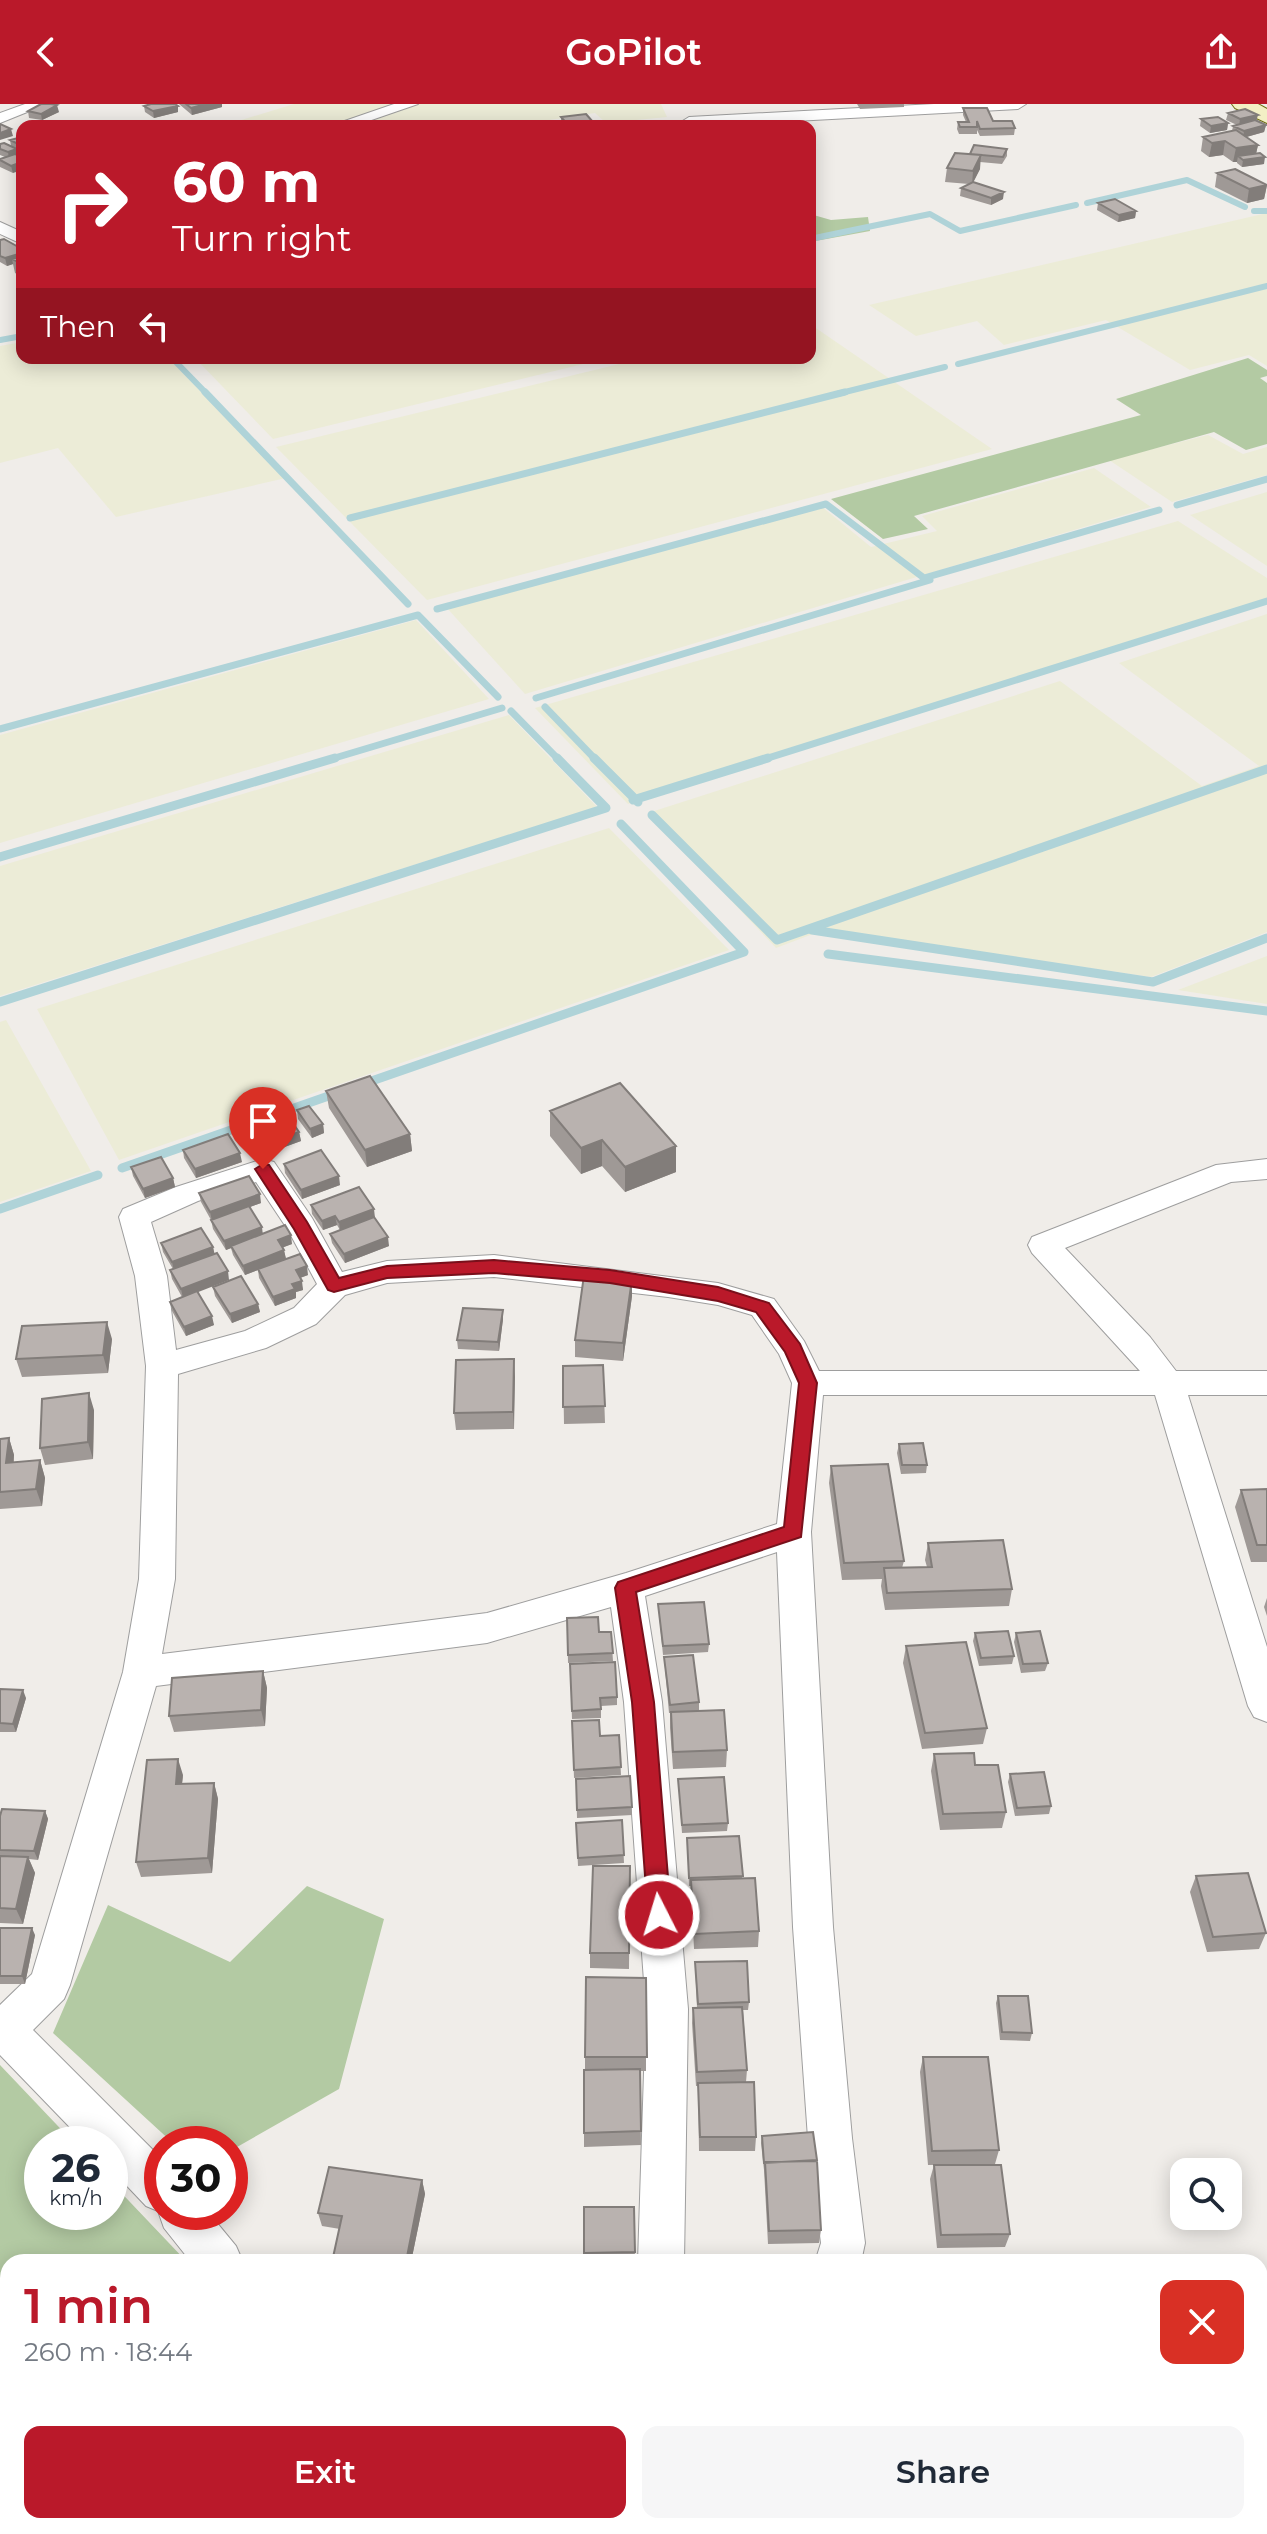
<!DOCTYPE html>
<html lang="en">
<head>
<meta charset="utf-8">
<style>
  :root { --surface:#fff; --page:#f6f6f7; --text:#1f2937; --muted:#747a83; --accent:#ba192a }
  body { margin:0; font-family:Montserrat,sans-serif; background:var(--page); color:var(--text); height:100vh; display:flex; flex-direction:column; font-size:30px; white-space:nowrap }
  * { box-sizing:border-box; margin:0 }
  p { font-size:26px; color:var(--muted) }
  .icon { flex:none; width:44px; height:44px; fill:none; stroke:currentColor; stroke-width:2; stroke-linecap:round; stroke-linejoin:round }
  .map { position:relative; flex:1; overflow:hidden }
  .panel { position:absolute; left:0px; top:2150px; width:1268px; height:280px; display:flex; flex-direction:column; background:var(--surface); border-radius:24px 24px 0 0; box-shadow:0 4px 20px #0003 }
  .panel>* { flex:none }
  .top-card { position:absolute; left:16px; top:16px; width:800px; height:244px; border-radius:16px; box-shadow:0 4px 20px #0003; background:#ba192a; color:#fff; overflow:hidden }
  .tools { position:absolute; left:1170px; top:2054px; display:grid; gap:16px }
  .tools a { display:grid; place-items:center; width:72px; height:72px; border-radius:16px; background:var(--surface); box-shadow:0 4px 20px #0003; font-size:40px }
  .speed { position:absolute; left:24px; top:2022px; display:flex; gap:16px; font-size:40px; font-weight:700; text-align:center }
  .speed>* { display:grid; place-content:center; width:104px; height:104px; border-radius:50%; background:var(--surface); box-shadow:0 4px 20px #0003; line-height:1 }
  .speed small { font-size:20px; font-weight:400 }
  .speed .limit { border:12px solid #d22; background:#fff; color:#111 }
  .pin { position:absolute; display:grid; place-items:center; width:68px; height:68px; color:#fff; margin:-82px -34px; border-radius:50% 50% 50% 0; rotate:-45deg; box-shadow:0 0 8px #0007 }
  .pin .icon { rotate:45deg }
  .me { position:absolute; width:88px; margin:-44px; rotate:355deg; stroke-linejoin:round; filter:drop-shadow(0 0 6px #0008) }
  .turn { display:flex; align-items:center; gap:28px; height:168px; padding:0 24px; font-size:36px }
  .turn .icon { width:104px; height:104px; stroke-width:2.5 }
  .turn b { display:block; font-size:56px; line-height:68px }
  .then { display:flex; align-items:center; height:76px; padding:0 24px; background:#0003; gap:16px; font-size:30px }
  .round { display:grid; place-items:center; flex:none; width:84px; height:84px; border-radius:16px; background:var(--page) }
  .overview { display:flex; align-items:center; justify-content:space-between; height:136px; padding:0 24px }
  h1 { font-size:48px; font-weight:600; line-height:60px; color:var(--accent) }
  .action { display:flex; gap:16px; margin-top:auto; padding:16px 24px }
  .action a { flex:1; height:92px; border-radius:16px; background:var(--accent); color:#fff; font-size:32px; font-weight:600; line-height:92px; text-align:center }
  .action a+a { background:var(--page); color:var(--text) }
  header { display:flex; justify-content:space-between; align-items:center; height:104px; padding:0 24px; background:var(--accent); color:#fff; font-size:36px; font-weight:600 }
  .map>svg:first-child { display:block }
  .farmland { fill:#ececd7 }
  .forest { fill:#b3caa3 }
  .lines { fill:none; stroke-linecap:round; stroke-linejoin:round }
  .stream-far2 { stroke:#afd3d8; stroke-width:6 }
  .stream-far1 { stroke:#afd3d8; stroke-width:7 }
  .stream { stroke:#afd3d8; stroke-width:9 }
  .street-casing { stroke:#9e9e9e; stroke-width:2 }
  .secondary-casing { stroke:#6e6e13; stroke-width:2 }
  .street { fill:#fff; fill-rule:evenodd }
  .secondary { fill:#f3f0c5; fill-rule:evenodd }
  .wall { fill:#9f9996 }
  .shaded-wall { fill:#827d7a }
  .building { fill:#b9b2af; stroke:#827d7a; stroke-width:2 }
  .route { fill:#ba192a; stroke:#79101b; stroke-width:2 }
</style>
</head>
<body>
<header><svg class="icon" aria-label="back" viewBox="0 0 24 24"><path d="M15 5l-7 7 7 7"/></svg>GoPilot<svg class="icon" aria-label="share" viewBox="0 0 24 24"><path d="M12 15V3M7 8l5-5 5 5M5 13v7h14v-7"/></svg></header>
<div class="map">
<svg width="1267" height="2430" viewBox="0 0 1267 2430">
  <rect width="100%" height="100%" fill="#f0ede9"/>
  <!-- farmland -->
  <path class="farmland" d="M294 0H661L667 13 606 19 595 9 510 22H222Z
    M1267 109V262L1249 251 1190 266 1106 216 1004 241 977 217 916 232 869 201Z
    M810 220 992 345 427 496 276 343 644 254H810Z
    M22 238V254H168L286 374 116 413 58 344 0 359V242Z
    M195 254H608L273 335Z
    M1208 331 1243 350 1267 343V371L1172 398 1109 356Z
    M1094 364 1151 403 525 590 446 503 821 402 871 443 937 427 922 412Z
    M1267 388V462L1190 411Z
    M1178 417 1267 474V495L628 700 535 604Z
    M1267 510V828L1151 873 826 825 776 844 648 709 1060 577 1202 682 1259 662 1119 559Z
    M416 516 489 595 0 739V631Z
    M509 611 597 703 0 892V762Z
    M609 724 729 846 119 1056 37 905Z
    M1267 852V900L1178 886Z
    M6 916 91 1067 0 1098V918Z"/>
  <!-- forest -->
  <path class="forest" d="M810 110 831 116 868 113 870 127 810 138Z
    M1248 254 1267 266V272L1260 274 1267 279V340L1246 346 1214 328 914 412 928 425 883 435 831 395 1141 311 1116 295Z
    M307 1782 384 1815 339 1985 230 2047V2040H174L53 1929 108 1801 230 1858Z
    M0 1961 75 2040H42V2108H110V2077L187 2158H8V2422H365L370 2430H0Z"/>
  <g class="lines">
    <!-- stream-far2 -->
    <path class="stream-far2" d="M1087 99 1187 76 1245 103
      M1254 107H1267
      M810 135 930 110 960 127 1076 101
      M0 236 22 232
      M172 254 207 290
      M958 260 1267 182
      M837 290 945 263"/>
    <!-- stream-far1 -->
    <path class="stream-far1" d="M205 288 408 500
      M1177 401 1267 375
      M350 414 845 288
      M437 505 826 400 924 474 1159 406
      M536 594 930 476
      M545 603 596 656
      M511 607 559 656
      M0 625 418 511 498 593
      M328 656 502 604
      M762 656 1267 497"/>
    <!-- stream -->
    <path class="stream" d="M594 654 638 698
      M633 696 768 654
      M652 711 777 836 1267 665
      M0 753 335 654
      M812 826 1153 878 1267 834
      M828 850 1267 907
      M0 898 606 704 557 654
      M360 981 744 848 621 720
      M122 1064 340 988
      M0 1105 98 1071"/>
    <!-- street casing -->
    <g class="street-casing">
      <path id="street" d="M25 0H47L0 19V9Z
        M394 0H418L354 22H330Z
        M934 0H1026L1018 5 701 22H686L681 18 689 13Z
        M0 118 22 128V140L0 130Z
        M263 1055 274 1058 312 1114 342 1168 387 1157 494 1151 718 1179 774 1195 804 1237 819 1267H1140L1032 1149 1028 1141 1032 1133 1216 1061 1267 1055V1075L1231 1078 1065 1144 1150 1233 1176 1267H1267V1291H1188L1267 1543V1618L1254 1613 1248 1602 1155 1291H823L811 1428 833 1823 852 2034 865 2139 861 2158H815L821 2139 808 2034 793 1823 777 1448 645 1492 662 1598 688 1905 684 2158H638L646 1905 624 1598 611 1503 487 1539 156 1582 70 1881 64 1895 33 1926 162 2055V2108H208L236 2142 243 2158H191L164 2124 158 2107 146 2102 110 2064V2040H86L0 1951V1901L32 1870 123 1568 139 1475 146 1262 135 1172 119 1113 123 1105 176 1083ZM256 1078 288 1126 317 1180 294 1204 245 1227 176 1246 167 1172 151 1118 198 1097ZM494 1173 668 1193 718 1201 752 1211 779 1250 792 1279 777 1420 626 1469 487 1509 162 1550 175 1475 178 1270 266 1244 316 1220 345 1191 387 1179Z
        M381 2422H447L450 2430H384Z
        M543 2422H591L590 2430H542Z"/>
    </g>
    <!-- secondary casing -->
    <g class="secondary-casing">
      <path id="secondary" d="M1232 0H1258L1267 5V19L1235 4Z"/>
    </g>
    <!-- street -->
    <use href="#street" class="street"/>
    <!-- secondary -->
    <use href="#secondary" class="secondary"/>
  </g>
  <!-- wall -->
  <path class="wall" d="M179 0H222V3L192 11Z
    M857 0H904V3L860 5Z
    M144 2 178 8 154 14 145 8Z
    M963 4 993 17 1015 24 1014 31 980 32 977 26V30H959L957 25 958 18H966L963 11Z
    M28 7 59 8 42 16 29 14Z
    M1228 9 1256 17 1266 21 1264 28 1246 33 1258 41 1256 50 1264 60 1242 63 1237 59V58H1233L1223 51 1209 53 1201 47 1203 33 1232 27 1233 22 1237 21 1226 16Z
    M561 13 593 22H563L561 20Z
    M1201 15 1228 19 1227 26 1210 29 1200 22Z
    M22 33V49L18 46 13 69 0 63V55L5 53 0 51V40L11 42 10 36Z
    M1007 45V52L1002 60 980 58V65L973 78 1003 95 991 101 960 92 961 84 969 80 945 78 947 64 970 50Z
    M1217 69 1267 81 1264 95 1247 99 1215 83Z
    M1098 99 1136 107 1135 114 1118 118 1097 106Z
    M0 136 22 145V173L15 169 13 160 7 162 0 158Z
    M326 987 410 1030 412 1047 367 1063 329 1004Z
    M297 1006 323 1020 324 1029 312 1034 298 1015Z
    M550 1007 676 1042V1068L625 1088 602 1062 581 1070 550 1032Z
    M254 1021 299 1028 301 1037 268 1049 256 1030Z
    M183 1046 242 1058 196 1074 184 1054Z
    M284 1060 340 1081 302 1095 285 1069Z
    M131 1063 173 1074 175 1083 145 1094 133 1072Z
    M199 1089 261 1099 250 1103 263 1130 292 1140 283 1143 286 1155 308 1171 300 1174 303 1186 296 1188V1194L275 1202 259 1174 258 1166 245 1171 233 1151 231 1144 226 1146 213 1125 211 1116 201 1098Z
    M311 1101 375 1114 389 1142 345 1159 332 1139 330 1130 340 1126 337 1121 323 1126 312 1110Z
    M161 1139 213 1143 214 1150 197 1188 214 1221 186 1232 172 1207 170 1198 182 1193 172 1175 170 1166 173 1165 163 1148Z
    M632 1175V1192L623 1257 575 1253V1236Z
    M213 1183 258 1200 260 1208 232 1219 215 1192Z
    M503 1206V1215L499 1247 458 1245 457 1236Z
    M112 1235 108 1269 22 1273 16 1255Z
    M514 1255V1325L456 1326 454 1309Z
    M603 1261 605 1319 564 1320 563 1262Z
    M94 1306 93 1355 45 1361 40 1344Z
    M9 1334 14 1351V1358L40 1356 45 1374 42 1402 0 1405V1335Z
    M899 1340 927 1361 926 1369 901 1370 897 1349Z
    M831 1362 904 1457 902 1464 927 1463 925 1456 928 1439 1012 1485 1009 1502 885 1506 881 1482 882 1475 842 1476 829 1379Z
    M1267 1385V1458H1251L1235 1403 1241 1386Z
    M1267 1494V1512L1264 1503Z
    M658 1500 709 1540 708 1548 663 1551Z
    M567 1514 599 1528H611L613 1557 568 1559Z
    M975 1529 1014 1552 1012 1560 979 1562 973 1537Z
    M1016 1529 1048 1559 1045 1567 1021 1569 1014 1538Z
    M906 1542 987 1624 983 1640 922 1645 903 1559Z
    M664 1553 699 1598V1607L727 1646 726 1663 673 1665 670 1624V1609H669Z
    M570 1560 617 1593V1601L601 1602V1614L572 1615Z
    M263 1567 267 1584 265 1622 174 1628 169 1612Z
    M0 1585 26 1594 16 1628H0Z
    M572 1617 600 1632 619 1631 621 1671 574 1674Z
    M934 1650 975 1661 1006 1708 1002 1724 940 1726 931 1667Z
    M1010 1670 1051 1702 1049 1710 1015 1712 1008 1678Z
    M183 1671 182 1680 214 1679 218 1695 212 1769 141 1773 136 1758Z
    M630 1672 632 1711 577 1714 576 1675Z
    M678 1675 728 1719 727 1727 682 1729Z
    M45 1707 48 1715 38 1756 29 1755 35 1769 23 1820 0 1819V1712Z
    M622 1716 624 1759 578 1762 576 1719Z
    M739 1732 742 1774 759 1827 758 1843 694 1845 691 1782H689L687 1734Z
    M630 1762 629 1865 590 1864V1849Z
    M1196 1772 1266 1829 1259 1845 1207 1848 1190 1788Z
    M0 1824 35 1831 25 1880H0Z
    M695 1858 749 1898 748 1906H743L747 1966 746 1978 756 2033 755 2047H699L698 1982H696L692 1919 693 1904H697Z
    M646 1874V1967H640L641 2041 584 2043V1966H585V1953Z
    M998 1892 1032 1929 1030 1937 1000 1936 996 1899Z
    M923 1953 999 2046 995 2060 928 2061 920 1968Z
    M762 2032 821 2126 819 2139 768 2140 764 2066 761 2039Z
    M934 2061 1010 2130 1005 2143 937 2144 930 2075Z
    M422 2076 425 2090 411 2158H332L340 2125 322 2122 318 2109Z
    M584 2103H634L635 2155 584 2156Z"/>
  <!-- shaded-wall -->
  <path class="shaded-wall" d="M206 0H222V3L192 11 191 4Z
    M57 1 59 8 42 16 41 10Z
    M178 2V8L154 14 153 7Z
    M1258 11 1256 18 1239 22 1240 15Z
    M593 18V22H568V21Z
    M1228 19 1227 26 1210 29 1211 22Z
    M1266 21 1264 28 1243 34 1244 27Z
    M11 25 13 32 0 36V29Z
    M1225 37 1223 51 1209 53 1212 39Z
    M1258 41 1255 54 1265 53 1264 60 1242 63 1243 56 1238 52 1237 58H1233L1236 44Z
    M17 45 19 52 9 55 8 48Z
    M981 51 980 65 972 81 973 67Z
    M22 58V66L13 69 11 62Z
    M1267 81 1264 95 1247 99 1249 85Z
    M1004 88 1003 95 991 101V94Z
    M1136 107 1135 114 1118 118 1119 111Z
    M22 149V157L12 155 13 160 7 162 5 154Z
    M323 1020 324 1029 312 1034 310 1025Z
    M299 1028 301 1037 268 1049 266 1040Z
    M410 1030 412 1047 367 1063 365 1046Z
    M602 1036V1062L581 1070V1044Z
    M676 1042V1068L625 1088V1063Z
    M240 1049 242 1058 196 1074 195 1065Z
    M339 1072 340 1081 302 1095 301 1086Z
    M173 1074 175 1083 145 1094 143 1085Z
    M260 1090 261 1099 212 1117 210 1108Z
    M374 1105 375 1114 340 1127 339 1118Z
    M335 1112 337 1121 323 1126 322 1117Z
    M262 1123 263 1132 226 1146 224 1137Z
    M291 1131 292 1140 279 1145 278 1136Z
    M388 1133 389 1142 345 1159 344 1150Z
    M213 1143 215 1152 174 1167 172 1158Z
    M284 1146 286 1155 245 1171 243 1162Z
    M307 1162 308 1171 297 1175 296 1166Z
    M228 1167 229 1176 183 1194 181 1185Z
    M632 1175V1192L623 1257V1239Z
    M302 1177 303 1186 296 1188V1194L275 1202 273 1193 292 1180Z
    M258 1200 260 1208 232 1219 230 1210Z
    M503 1206V1215L499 1247 498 1238Z
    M212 1212 214 1221 186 1232 184 1223Z
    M107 1218 112 1235 108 1269 103 1251Z
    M514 1255 515 1273 514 1325 513 1308Z
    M89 1289 94 1306 93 1355 88 1338Z
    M9 1334 14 1351 11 1376 6 1359Z
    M40 1356 45 1374 42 1402 36 1385Z
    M263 1567 267 1584 265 1622 261 1606Z
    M23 1586 26 1594 16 1628 13 1620Z
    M178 1655 183 1671 180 1697 176 1680Z
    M214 1679 218 1695 212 1769 208 1754Z
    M45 1707 48 1715 38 1756 34 1747Z
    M28 1753 35 1769 23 1820 16 1805Z
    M32 1824 35 1831 25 1880 22 1872Z
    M422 2076 425 2090 411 2158H406Z"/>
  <!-- building -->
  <path class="building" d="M41 0H51L57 1 41 10 28 7Z
    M151 0H175L178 2 153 7 144 2Z
    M186 0H206L191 4Z
    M963 4H987L993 17H1012L1015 24 980 25 977 17V23H960L958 18H969Z
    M1245 5 1258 11 1240 15 1228 9Z
    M586 10 593 18 568 21 561 13Z
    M1218 13 1228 19 1211 22 1201 15Z
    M1255 16 1266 21 1244 27 1233 22Z
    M141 18 149 22H129Z
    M0 20 11 25 0 29Z
    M1236 26 1258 41 1236 44 1225 37 1212 39 1203 33Z
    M22 33V42L10 36Z
    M4 39 17 45 8 48 0 45V40Z
    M974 41 1007 45 1003 53 970 50Z
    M955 49 981 51 973 67 947 64Z
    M1260 49 1265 53 1243 56 1238 52Z
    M15 50 22 54V58L11 62 0 56V55Z
    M1235 65 1267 81 1249 85 1217 69Z
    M973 78 1004 88 991 94 961 84Z
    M1115 95 1136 107 1119 111 1098 99Z
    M4 135 22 145V149L5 154 0 152V136Z
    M22 152V160L12 155Z
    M370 972 410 1030 365 1046 326 987Z
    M620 979 676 1042 625 1063 602 1036 581 1044 550 1007Z
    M309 1002 323 1020 310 1025 297 1006Z
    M286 1009 299 1028 266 1040 254 1021Z
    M228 1030 240 1049 195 1065 183 1046Z
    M321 1046 339 1072 301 1086 284 1060Z
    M161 1053 173 1074 143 1085 131 1063Z
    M249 1072 260 1090 210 1108 199 1089Z
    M359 1083 374 1105 339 1118 335 1112 322 1117 311 1101Z
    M249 1102 262 1123 224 1137 211 1116Z
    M374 1113 388 1133 344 1150 330 1130Z
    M285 1121 291 1131 278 1136 284 1146 243 1162 231 1142Z
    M201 1124 213 1143 172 1158 161 1139Z
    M217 1149 228 1167 181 1185 170 1166Z
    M300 1150 307 1162 296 1166 302 1177 292 1180 295 1185 273 1193 258 1165Z
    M584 1171 632 1175 623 1239 575 1236Z
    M241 1172 258 1200 230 1210 213 1183Z
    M197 1187 212 1212 184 1223 170 1198Z
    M463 1204 503 1206 498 1238 457 1236Z
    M107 1218 103 1251 16 1255 22 1222Z
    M514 1255 513 1308 454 1309 456 1256Z
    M603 1261 605 1302 563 1303V1262Z
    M89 1289 88 1338 40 1344 42 1295Z
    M9 1334 6 1359 40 1356 36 1385 0 1388V1335Z
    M923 1339 927 1361H902L899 1340Z
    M888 1360 904 1457 844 1459 831 1362Z
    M1267 1385V1441H1257L1241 1386Z
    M1003 1436 1012 1485 887 1489 884 1464 932 1463 928 1439Z
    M704 1498 709 1540 663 1542 658 1500Z
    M598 1513 599 1528H611L613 1549 568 1551 567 1514Z
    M1008 1527 1014 1552 981 1554 975 1529Z
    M1040 1527 1048 1559 1023 1560 1016 1529Z
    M966 1538 987 1624 925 1629 906 1542Z
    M693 1551 699 1598 670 1601 664 1553Z
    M615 1558 617 1593 600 1594 601 1605 572 1607 570 1560Z
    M263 1567 261 1606 169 1612 172 1574Z
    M0 1585 23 1586 13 1620 0 1619Z
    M724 1606 727 1646 673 1648 671 1608Z
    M599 1616 600 1632 619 1631 621 1663 574 1666 572 1617Z
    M974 1649 975 1661H998L1006 1708 943 1710 934 1650Z
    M178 1655 176 1680 214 1679 208 1754 136 1758 147 1656Z
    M1044 1668 1051 1702 1017 1704 1010 1670Z
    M630 1672 632 1703 577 1706 576 1675Z
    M724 1673 728 1719 682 1721 678 1675Z
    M2 1705 45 1707 34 1747 0 1746V1712Z
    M622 1716 624 1751 578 1754 576 1719Z
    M739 1732 743 1772 689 1774 687 1734Z
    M0 1752 28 1753 16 1805 0 1804Z
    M593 1762H630L629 1849H590Z
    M1248 1769 1266 1829 1213 1833 1196 1772Z
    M755 1774 759 1827 694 1830 691 1776Z
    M0 1824H32L22 1872H0Z
    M747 1857 749 1898 698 1900 695 1858Z
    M586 1873 646 1874 647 1953H585Z
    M998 1892H1028L1032 1929 1002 1928Z
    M742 1903 747 1966 697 1968 693 1904Z
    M923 1953H988L999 2046 932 2047Z
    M640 1965 641 2027 584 2029V1966Z
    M754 1978 756 2033H700L698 1979Z
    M813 2028 817 2056 764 2059 762 2032Z
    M817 2057 821 2126 769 2127 765 2058Z
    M934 2061H1001L1010 2130 941 2131Z
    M329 2063 422 2076 406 2158H332L342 2112 318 2109Z
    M584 2103H634L635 2148 584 2149Z"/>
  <!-- route -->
  <path class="route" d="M263 1060 269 1061 307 1118 339 1174 387 1162 494 1156 610 1166 718 1183 769 1199 800 1240 817 1279 801 1433 636 1488 654 1598 671 1811 667 1818 659 1821 651 1818 648 1811 632 1598 615 1484 618 1478 784 1423 799 1279 785 1248 756 1208 718 1197 610 1179 494 1169 387 1174 334 1188 328 1186 294 1125 255 1065Z"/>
</svg>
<div class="tools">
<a><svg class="icon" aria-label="search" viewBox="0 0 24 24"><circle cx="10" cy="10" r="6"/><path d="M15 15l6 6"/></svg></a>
</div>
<div class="speed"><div>26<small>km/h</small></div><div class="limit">30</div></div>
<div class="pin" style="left:263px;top:1065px;background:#d93025"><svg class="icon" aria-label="arrive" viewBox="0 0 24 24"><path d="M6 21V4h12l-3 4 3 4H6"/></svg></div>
<svg class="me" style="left:659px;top:1811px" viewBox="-20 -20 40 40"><circle r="17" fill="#ba192a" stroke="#fff" stroke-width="3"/><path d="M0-11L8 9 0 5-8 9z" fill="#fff"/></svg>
<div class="top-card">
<div class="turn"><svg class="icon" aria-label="right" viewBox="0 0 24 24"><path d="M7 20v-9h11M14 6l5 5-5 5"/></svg><div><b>60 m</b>Turn right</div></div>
<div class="then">Then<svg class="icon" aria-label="left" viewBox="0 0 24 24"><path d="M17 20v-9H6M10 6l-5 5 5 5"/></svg></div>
</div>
<section class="panel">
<div class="overview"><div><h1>1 min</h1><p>260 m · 18:44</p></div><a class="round" style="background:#d93025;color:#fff"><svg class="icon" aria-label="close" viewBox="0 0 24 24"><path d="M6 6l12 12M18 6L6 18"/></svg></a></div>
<div class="action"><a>Exit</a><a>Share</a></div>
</section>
</div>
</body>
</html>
